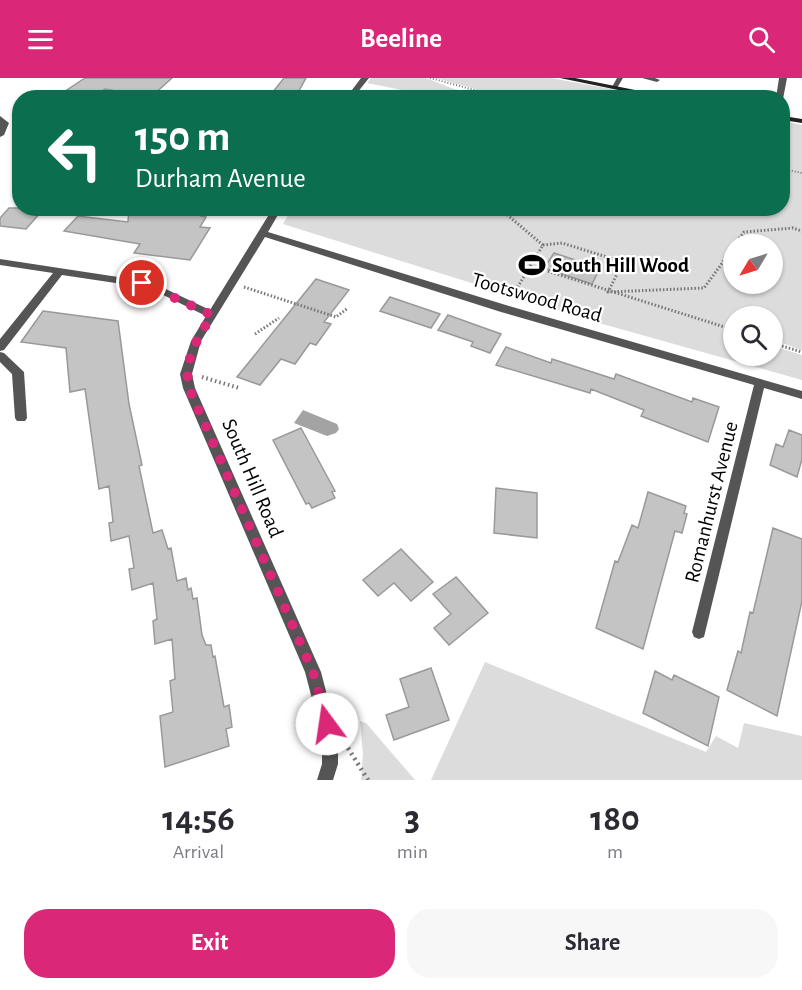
<!DOCTYPE html>
<html lang="en">
<head>
<meta charset="utf-8">
<style>
  :root { --surface:#fff; --page:#f7f7f7; --text:#2b2b33; --muted:#7c7c81; --accent:#db2777 }
  body { margin:0; font-family:"Alegreya Sans",sans-serif; background:var(--page); color:var(--text); height:100vh; display:flex; flex-direction:column; font-size:22px; white-space:nowrap }
  * { box-sizing:border-box; margin:0 }
  p { font-size:20px; color:var(--muted) }
  .icon { flex:none; width:33px; height:33px; fill:none; stroke:currentColor; stroke-width:2; stroke-linecap:round; stroke-linejoin:round }
  .map { position:relative; height:702px; overflow:hidden }
  .side { display:flex; flex-direction:column; background:var(--surface); flex:1 }
  .side>* { flex:none }
  .hud { position:absolute; left:12px; top:12px; width:778px; height:126px; border-radius:24px; box-shadow:0 2px 4px #0004; background:#0b6e4f; color:#fff; overflow:hidden }
  .needle { width:39px; rotate:232deg }
  .tools { position:absolute; left:723px; top:156px; display:grid; gap:12px }
  .tools a { display:grid; place-items:center; width:60px; height:60px; border-radius:50%; background:var(--surface); box-shadow:0 2px 4px #0004; font-size:30px }
  .pin { position:absolute; display:grid; place-items:center; width:51px; height:51px; color:#fff; margin:-26px; border:3px solid #fff; border-radius:50%; box-shadow:0 2px 6px #0007 }
  .me { position:absolute; width:66px; margin:-33px; rotate:346deg; stroke-linejoin:round; filter:drop-shadow(0 0 4px #0008) }
  .turn { display:flex; align-items:center; gap:21px; height:126px; padding:0 24px; font-size:27px }
  .turn .icon { width:78px; height:78px; stroke-width:2.5 }
  .turn b { display:block; font-size:42px; line-height:51px }
  .eta { display:flex; justify-content:space-evenly; align-items:center; height:102px; text-align:center }
  .eta b { font-size:36px; font-weight:700; line-height:42px }
  .button { display:flex; gap:12px; margin-top:auto; padding:12px 24px }
  .button a { flex:1; height:69px; border-radius:24px; background:var(--accent); color:#fff; font-size:24px; font-weight:700; line-height:69px; text-align:center }
  .button a+a { background:var(--page); color:var(--text) }
  header { display:flex; justify-content:space-between; align-items:center; height:78px; padding:0 24px; background:var(--accent); color:#fff; font-size:27px; font-weight:700 }
  .map>svg:first-child { display:block }
  .green { fill:#dcdcdc; fill-rule:evenodd }
  .water { fill:#a3a3a3 }
  .building { fill:#c4c4c4; stroke:#999; stroke-width:1.5 }
  .lines { fill:none; stroke-linecap:round; stroke-linejoin:round }
  .path-far3 { stroke:#777; stroke-width:2; stroke-dasharray:1 2; stroke-linecap:butt }
  .path-far2 { stroke:#777; stroke-width:3; stroke-dasharray:1.5 2; stroke-linecap:butt }
  .path-far1 { stroke:#777; stroke-width:4; stroke-dasharray:1.5 3; stroke-linecap:butt }
  .path { stroke:#777; stroke-width:4.5; stroke-dasharray:2 4; stroke-linecap:butt }
  .lane { fill:#555; fill-rule:evenodd }
  .street { fill:#555; fill-rule:evenodd }
  .secondary { fill:#222; fill-rule:evenodd }
  .route { stroke:#db2777; stroke-width:10; stroke-dasharray:0 18 }
  .labels { text-anchor:middle; stroke-width:4.5; stroke-linejoin:round; paint-order:stroke }
  .poi-label { font-size:21px; font-weight:bold; fill:#000; stroke:#fff; text-anchor:start }
  .street-label { font-size:21px; fill:#000; stroke:#fff }
</style>
</head>
<body>
<header><svg class="icon" aria-label="menu" viewBox="0 0 24 24"><path d="M4 6h16M4 12h16M4 18h16"/></svg>Beeline<svg class="icon" aria-label="search" viewBox="0 0 24 24"><circle cx="10" cy="10" r="6"/><path d="M15 15l6 6"/></svg></header>
<div class="map">
<svg width="802" height="702" viewBox="0 0 802 702">
  <rect width="100%" height="100%" fill="#fff"/>
  <!-- green -->
  <path class="green" d="M371 0H426L454 11 496 19 497 17 435 0H551L655 19 442 20 367 5Z
    M783 43 802 47V272L773 262 772 238H734V278H772L773 268 802 277V302L599 245 283 146 292 130H783ZM734 166H772V206H734Z
    M485 584 706 674 716 658 738 670 744 645 802 658V702H431Z
    M360 643 366 645 415 702H361L363 676Z"/>
  <!-- water -->
  <path class="water" d="M303 332 337 346 339 351 336 355 327 358 294 345Z"/>
  <!-- building -->
  <path class="building" d="M85 0H172L151 19 105 11 94 18 67 12Z
    M284 0H306L295 20H268Z
    M9 130H32L28 134 40 135 26 151 0 148V140Z
    M129 130H206L201 138 206 139 200 149 210 150 190 182 134 175 140 166 64 153 78 138 128 144Z
    M554 175 600 190 592 206 544 190Z
    M316 201 349 212 324 244 331 246 316 267 310 265 295 286 281 281 260 307 237 299Z
    M390 219 440 236 431 250 380 233Z
    M43 233 118 243 129 326 142 387 139 388 153 455 162 452 168 471 171 470 177 503 186 500 188 512 191 510 193 521 197 520 202 557 206 567H211L213 579 215 578 224 629 229 627 232 649 226 651 229 668 165 689 160 638 173 634 170 603 175 601 172 561 155 566 153 543 157 541 153 505 132 512 129 491 134 490 129 458 111 463 109 445 113 444 109 408 99 411 85 311 70 314 66 270 21 264Z
    M448 237 501 256 490 275 471 268 473 264 438 252Z
    M506 269 551 285 552 281 614 301 616 296 692 324 693 320 719 329 708 364 641 338 644 332 591 311 590 315 496 287Z
    M301 350 335 413 332 414 335 420 312 430 309 425 306 426 273 362Z
    M789 352 802 357V381L797 399 770 387 776 366 783 369Z
    M496 410 537 415V460L494 455Z
    M648 414 686 428 684 435 687 436 682 455 675 453 643 571 596 550 615 483 618 484 632 447 638 450Z
    M773 450 802 461V523L777 638 727 612 738 573 741 575 750 534 753 535Z
    M401 471 433 504 411 523 394 505 378 518 363 502Z
    M456 499 488 535 449 567 434 550 451 536 433 516Z
    M431 590 449 642 394 662 386 637 409 629 400 601Z
    M655 593 672 602 674 597 719 619 708 668 643 635Z"/>
  <g class="lines">
    <!-- path-far3 -->
    <path class="path-far3" d="M430 0 504 20
      M783 91 802 95"/>
    <!-- path-far2 -->
    <path class="path-far2" d="M499 130 543 167 511 220
      M735 166 744 154 793 150 802 153
      M543 167 562 165 623 184 608 214 704 210 734 169
      M527 192H544L734 252
      M244 209 336 239 348 230
      M255 256 279 240
      M772 265 802 274"/>
    <!-- path-far1 -->
    <path class="path-far1" d="M202 299 239 310"/>
    <!-- path -->
    <path class="path" d="M348 670 368 702"/>
    <!-- lane -->
    <path class="lane" d="M617 0H623L617 10H613L612 9Z
      M642 0H655L660 2 657 4Z"/>
    <!-- street -->
    <path class="street" d="M361 0H369L353 20H346Z
      M779 0H787L783 21 776 20Z
      M0 38 9 45 4 57 0 59Z
      M273 130H282L268 154 509 228 802 313V321L764 310 704 559 699 561 694 559 692 554 754 307 501 234 265 159 201 263 192 296 195 310 321 594 338 659V686L333 702H317L322 686V659L305 594 183 310 180 296 191 263 206 238 149 210 62 197 4 272 0 273V261L53 195 0 187V181L151 204 210 232Z
      M0 274 4 275 24 294 27 340 25 343H17L15 340 12 296 0 284Z"/>
    <!-- secondary -->
    <path class="secondary" d="M560 0H575L675 20H657Z
      M783 38 802 41V45L783 42Z"/>
  </g>
  <g class="lines">
    <!-- route -->
    <path class="route" d="M142 205 212 237C198 260 183 282 189 310L313 594 327 646"/>
  </g>
  <!-- icons -->
  <defs>
    <g id="stadium-bare" transform="scale(2.07)"><path d="M0-5a6.5 5 0 1 0 0 10a6.5 5 0 1 0 0-10ZM-3.5-1.8h7v3.6h-7Z" fill="#000" stroke="#fff" stroke-width="2.5" paint-order="stroke"/></g>
  </defs>
  <g fill-rule="evenodd">
    <use href="#stadium-bare" x="532" y="187"/>
  </g>
  <g class="labels">
    <!-- poi labels -->
    <g class="poi-label">
      <text x="552" y="194">South Hill Wood</text>
    </g>
    <!-- street labels -->
    <g class="street-label">
      <text transform="translate(537 219) rotate(16)" y="7">Tootswood Road</text>
      <text transform="translate(253 400) rotate(67)" y="7">South Hill Road</text>
      <text transform="translate(711 424) rotate(-76)" y="7">Romanhurst Avenue</text>
    </g>
  </g>
</svg>
<div class="tools">
<a><svg class="needle" viewBox="-14 -14 28 28"><path d="M0-13l5 13h-10z" fill="#e53935"/><path d="M0 13l5-13h-10z" fill="#7c7c81"/></svg></a>
<a><svg class="icon" aria-label="search" viewBox="0 0 24 24"><circle cx="10" cy="10" r="6"/><path d="M15 15l6 6"/></svg></a>
</div>
<div class="pin" style="left:142px;top:205px;background:#d93025"><svg class="icon" aria-label="arrive" viewBox="0 0 24 24"><path d="M6 21V4h12l-3 4 3 4H6"/></svg></div>
<svg class="me" style="left:327px;top:646px" viewBox="-20 -20 40 40"><circle r="19" fill="#fff"/><path d="M0-13L10 11 0 6-10 11z" fill="#db2777"/></svg>
<div class="hud">
<div class="turn"><svg class="icon" aria-label="left" viewBox="0 0 24 24"><path d="M17 20v-9H6M10 6l-5 5 5 5"/></svg><div><b>150 m</b>Durham Avenue</div></div>
</div>
</div>
<section class="side">
<div class="eta">
<div><b>14:56</b><p>Arrival</p></div>
<div><b>3</b><p>min</p></div>
<div><b>180</b><p>m</p></div>
</div>
<div class="button"><a>Exit</a><a>Share</a></div>
</section>
</body>
</html>
